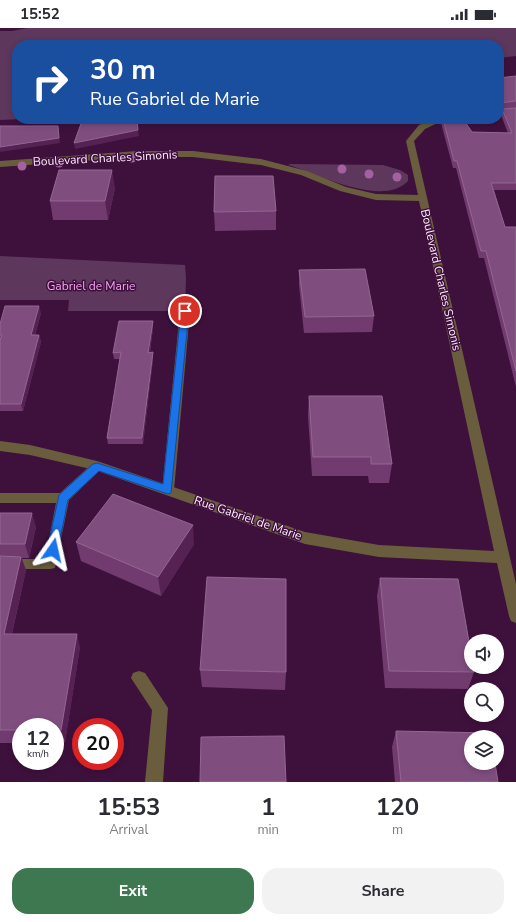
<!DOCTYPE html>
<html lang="en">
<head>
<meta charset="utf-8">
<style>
  :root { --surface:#fff; --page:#f2f2f3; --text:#2b2b33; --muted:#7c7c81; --accent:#3d7850 }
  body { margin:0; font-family:"Nunito Sans",sans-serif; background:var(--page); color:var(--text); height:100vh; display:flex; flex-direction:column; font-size:15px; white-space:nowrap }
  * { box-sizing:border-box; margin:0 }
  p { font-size:13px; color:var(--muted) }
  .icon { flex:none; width:22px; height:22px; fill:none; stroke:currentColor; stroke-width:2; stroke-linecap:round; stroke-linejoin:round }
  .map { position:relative; height:754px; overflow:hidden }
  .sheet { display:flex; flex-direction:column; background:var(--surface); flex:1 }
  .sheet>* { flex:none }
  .hud { position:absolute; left:12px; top:12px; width:492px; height:84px; border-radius:16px; box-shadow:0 2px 6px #0003; background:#1a4fa0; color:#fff; overflow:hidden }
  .buttons { position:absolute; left:464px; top:606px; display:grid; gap:8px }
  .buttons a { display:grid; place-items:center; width:40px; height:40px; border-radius:50%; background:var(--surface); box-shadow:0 2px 6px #0003; font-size:20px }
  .speed { position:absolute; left:12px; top:690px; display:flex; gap:8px; font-size:20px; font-weight:700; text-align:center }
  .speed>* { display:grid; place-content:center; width:52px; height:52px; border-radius:50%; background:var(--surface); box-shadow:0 2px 6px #0003; line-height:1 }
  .speed small { font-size:10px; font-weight:400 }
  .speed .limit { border:6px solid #d22; background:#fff; color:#111 }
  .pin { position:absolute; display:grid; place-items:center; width:34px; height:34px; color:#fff; margin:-17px; border:2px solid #fff; border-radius:50%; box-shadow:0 1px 4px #0007 }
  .me { position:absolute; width:44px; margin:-22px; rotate:11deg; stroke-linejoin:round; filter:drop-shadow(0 0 3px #0008) }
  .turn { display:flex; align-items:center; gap:14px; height:84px; padding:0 12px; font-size:18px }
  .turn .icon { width:52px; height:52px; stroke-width:2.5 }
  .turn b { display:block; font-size:28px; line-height:34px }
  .eta { display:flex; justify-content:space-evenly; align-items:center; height:68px; text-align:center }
  .eta b { font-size:24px; font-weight:700; line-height:28px }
  .button { display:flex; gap:8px; margin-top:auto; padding:8px 12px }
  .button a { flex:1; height:46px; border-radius:16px; background:var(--accent); color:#fff; font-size:16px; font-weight:700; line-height:46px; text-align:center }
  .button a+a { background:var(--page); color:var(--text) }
  .status { display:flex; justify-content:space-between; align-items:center; height:28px; padding:0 20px; background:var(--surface); direction:ltr }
  .status svg { height:11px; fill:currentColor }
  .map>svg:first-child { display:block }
  .green { fill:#5e375c }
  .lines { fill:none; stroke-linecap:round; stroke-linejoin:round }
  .lane { fill:#6a5d3e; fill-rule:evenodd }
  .street { fill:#6a5d3e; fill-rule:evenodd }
  .tree { fill:#a361a0 }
  .wall { fill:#713b6f }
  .shaded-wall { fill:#562254 }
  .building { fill:#804e7e; stroke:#946692 }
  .route { fill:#1a73e8; stroke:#114b97 }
  .labels { text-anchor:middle; stroke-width:3; stroke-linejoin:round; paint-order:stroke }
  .street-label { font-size:12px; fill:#ffe8fd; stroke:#3e113d }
  .park-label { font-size:12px; fill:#f5a2f1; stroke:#3e113d }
</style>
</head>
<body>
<div class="status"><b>15:52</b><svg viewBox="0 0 49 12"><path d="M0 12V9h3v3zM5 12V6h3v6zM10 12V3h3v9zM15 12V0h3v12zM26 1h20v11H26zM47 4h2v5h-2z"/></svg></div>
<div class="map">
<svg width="516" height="754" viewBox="0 0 516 754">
  <rect width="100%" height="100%" fill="#3e113d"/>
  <!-- green -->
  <path class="green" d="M27 0H516V28L499 30V17H17V91H24L0 92V3H12Z
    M290 136 383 137 400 142 408 147V153C382 180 319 146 288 137Z
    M0 228 185 237 186 250 185 283H68L69 272H0Z"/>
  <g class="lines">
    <!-- lane -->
    <path class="lane" d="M185 280 190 283 174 462 172 465 168 467 164 465 162 462 180 283Z
      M97 434 101 435 103 438 101 441 69 472 55 540 50 541H0V531H45L56 475H0V465H60L93 435Z"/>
    <!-- street -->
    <path class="street" d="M516 81V85L499 86V82Z
      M435 91H446L425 101 414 113 516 556V595L511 593 509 588 497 535 379 529 305 516 95 442 30 427 0 423V413L30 417 97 433 305 504 379 517 494 523 419 173 376 172 340 163 301 147 261 137 193 129H138L0 139V133L138 123H193L261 131 307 143 346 159 376 166 418 167 406 113 419 97Z
      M139 643 145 645 168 680 163 754H145L152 682 131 650 133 645Z"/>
  </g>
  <!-- trees -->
  <g class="tree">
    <circle cx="132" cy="130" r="4.5"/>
    <circle cx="59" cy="135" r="4.5"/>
    <circle cx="22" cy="138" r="4.5"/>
    <circle cx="342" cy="141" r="4.5"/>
    <circle cx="369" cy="146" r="4.5"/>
    <circle cx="397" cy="149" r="4.5"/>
  </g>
  <!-- wall -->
  <path class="wall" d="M516 48V80L499 81V50Z
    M516 80V162H494L505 199H516V359L484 230H479L456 140H453L441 95 442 91H463L472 104 508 105 501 87 502 81Z
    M115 160 108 192H53L50 173Z
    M276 183V202L215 203 214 184Z
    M299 242 374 288 372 304 304 305 299 257Z
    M41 285 35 307H39L41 314 23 383H0V296Z
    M153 293V299L150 325 153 324V331L143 416H108L107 410 120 331H114L113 325Z
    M309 368 392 436 389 455H369L368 448H312L308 388Z
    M0 485 36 499 29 530H22L26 542 12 606 80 619 65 714H55V699H21V715H0Z
    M76 514 194 516 161 568 81 533Z
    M380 550 474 644 468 661 385 660 377 568Z
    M200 642 286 644 285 662 202 659Z
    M396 703 498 754H395L392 719Z"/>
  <!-- shaded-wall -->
  <path class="shaded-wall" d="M58 98 60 115 0 124V119Z
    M138 102 139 108 75 121 74 115Z
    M112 142 115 160 108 192 105 173Z
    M39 278 41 285 33 314 31 307Z
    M153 293V299L149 331 148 325Z
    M39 307 41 314 23 383 21 376Z
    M153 324V331L143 416 142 410Z
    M32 485 36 499 29 530 25 516Z
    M193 497 194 516 161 568 158 549Z
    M21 529 26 542 9 619 4 606Z
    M77 606 80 619 65 714 61 702Z"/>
  <!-- building -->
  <path class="building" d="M516 48V73L499 75V50Z
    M516 80V155H491L505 199H516V343L486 223H481L457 133H454L443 91H463L472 104 512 105 502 81Z
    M137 91 138 102 74 115 82 93Z
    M0 98H58L59 110 0 119Z
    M59 142H112L105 173H50Z
    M215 148H273L276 183 214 184Z
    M365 241 374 288 305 289 299 242Z
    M5 278H39L31 307H39L21 376H0V312L2 307H0V296Z
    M119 293H153L148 325 153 324 142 410H107L121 324 113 325Z
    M309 368H382L392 436H371V429H313Z
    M113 466 193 497 158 549 76 514Z
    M0 485H32L25 516H0Z
    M0 528 21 529 4 606H77L61 702H55V699H21V702H0Z
    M207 549 286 551V644L200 642Z
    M380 550 458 551 471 625V639H473L474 644 389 643Z
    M396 703 490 705V709H471V735H495L498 754H401Z
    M284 708 286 754H200L201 709Z"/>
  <!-- route -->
  <path class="route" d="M185 280 189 283 171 465 168 466 99 443 68 472 58 522 56 526 53 527 49 526 47 522 59 467 93 436 97 435 163 456 181 283Z"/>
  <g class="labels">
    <!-- street labels -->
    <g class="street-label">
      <text transform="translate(105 130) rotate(-3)" y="4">Boulevard Charles Simonis</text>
      <text transform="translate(441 252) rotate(77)" y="4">Boulevard Charles Simonis</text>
      <text transform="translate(248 490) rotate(19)" y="4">Rue Gabriel de Marie</text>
    </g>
    <!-- park labels -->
    <g class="park-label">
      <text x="91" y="262">Gabriel de Marie</text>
    </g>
  </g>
</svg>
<div class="buttons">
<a><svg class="icon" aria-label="sound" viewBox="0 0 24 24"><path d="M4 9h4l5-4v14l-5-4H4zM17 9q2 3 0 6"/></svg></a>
<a><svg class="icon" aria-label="search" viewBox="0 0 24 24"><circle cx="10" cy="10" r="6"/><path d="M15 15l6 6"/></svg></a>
<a><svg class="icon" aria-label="layers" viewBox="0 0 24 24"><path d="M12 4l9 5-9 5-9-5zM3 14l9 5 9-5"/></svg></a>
</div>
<div class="speed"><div>12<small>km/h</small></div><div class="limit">20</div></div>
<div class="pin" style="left:185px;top:283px;background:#d93025"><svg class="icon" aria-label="arrive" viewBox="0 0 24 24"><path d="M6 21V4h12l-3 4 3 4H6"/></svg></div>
<svg class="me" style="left:53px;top:522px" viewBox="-20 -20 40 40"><path d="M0-17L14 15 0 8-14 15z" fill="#1a73e8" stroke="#fff" stroke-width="4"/></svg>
<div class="hud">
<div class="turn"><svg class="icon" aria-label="right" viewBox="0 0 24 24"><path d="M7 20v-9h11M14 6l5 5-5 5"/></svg><div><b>30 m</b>Rue Gabriel de Marie</div></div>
</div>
</div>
<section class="sheet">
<div class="eta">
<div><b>15:53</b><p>Arrival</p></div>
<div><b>1</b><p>min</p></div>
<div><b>120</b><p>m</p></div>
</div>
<div class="button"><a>Exit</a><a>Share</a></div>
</section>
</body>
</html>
